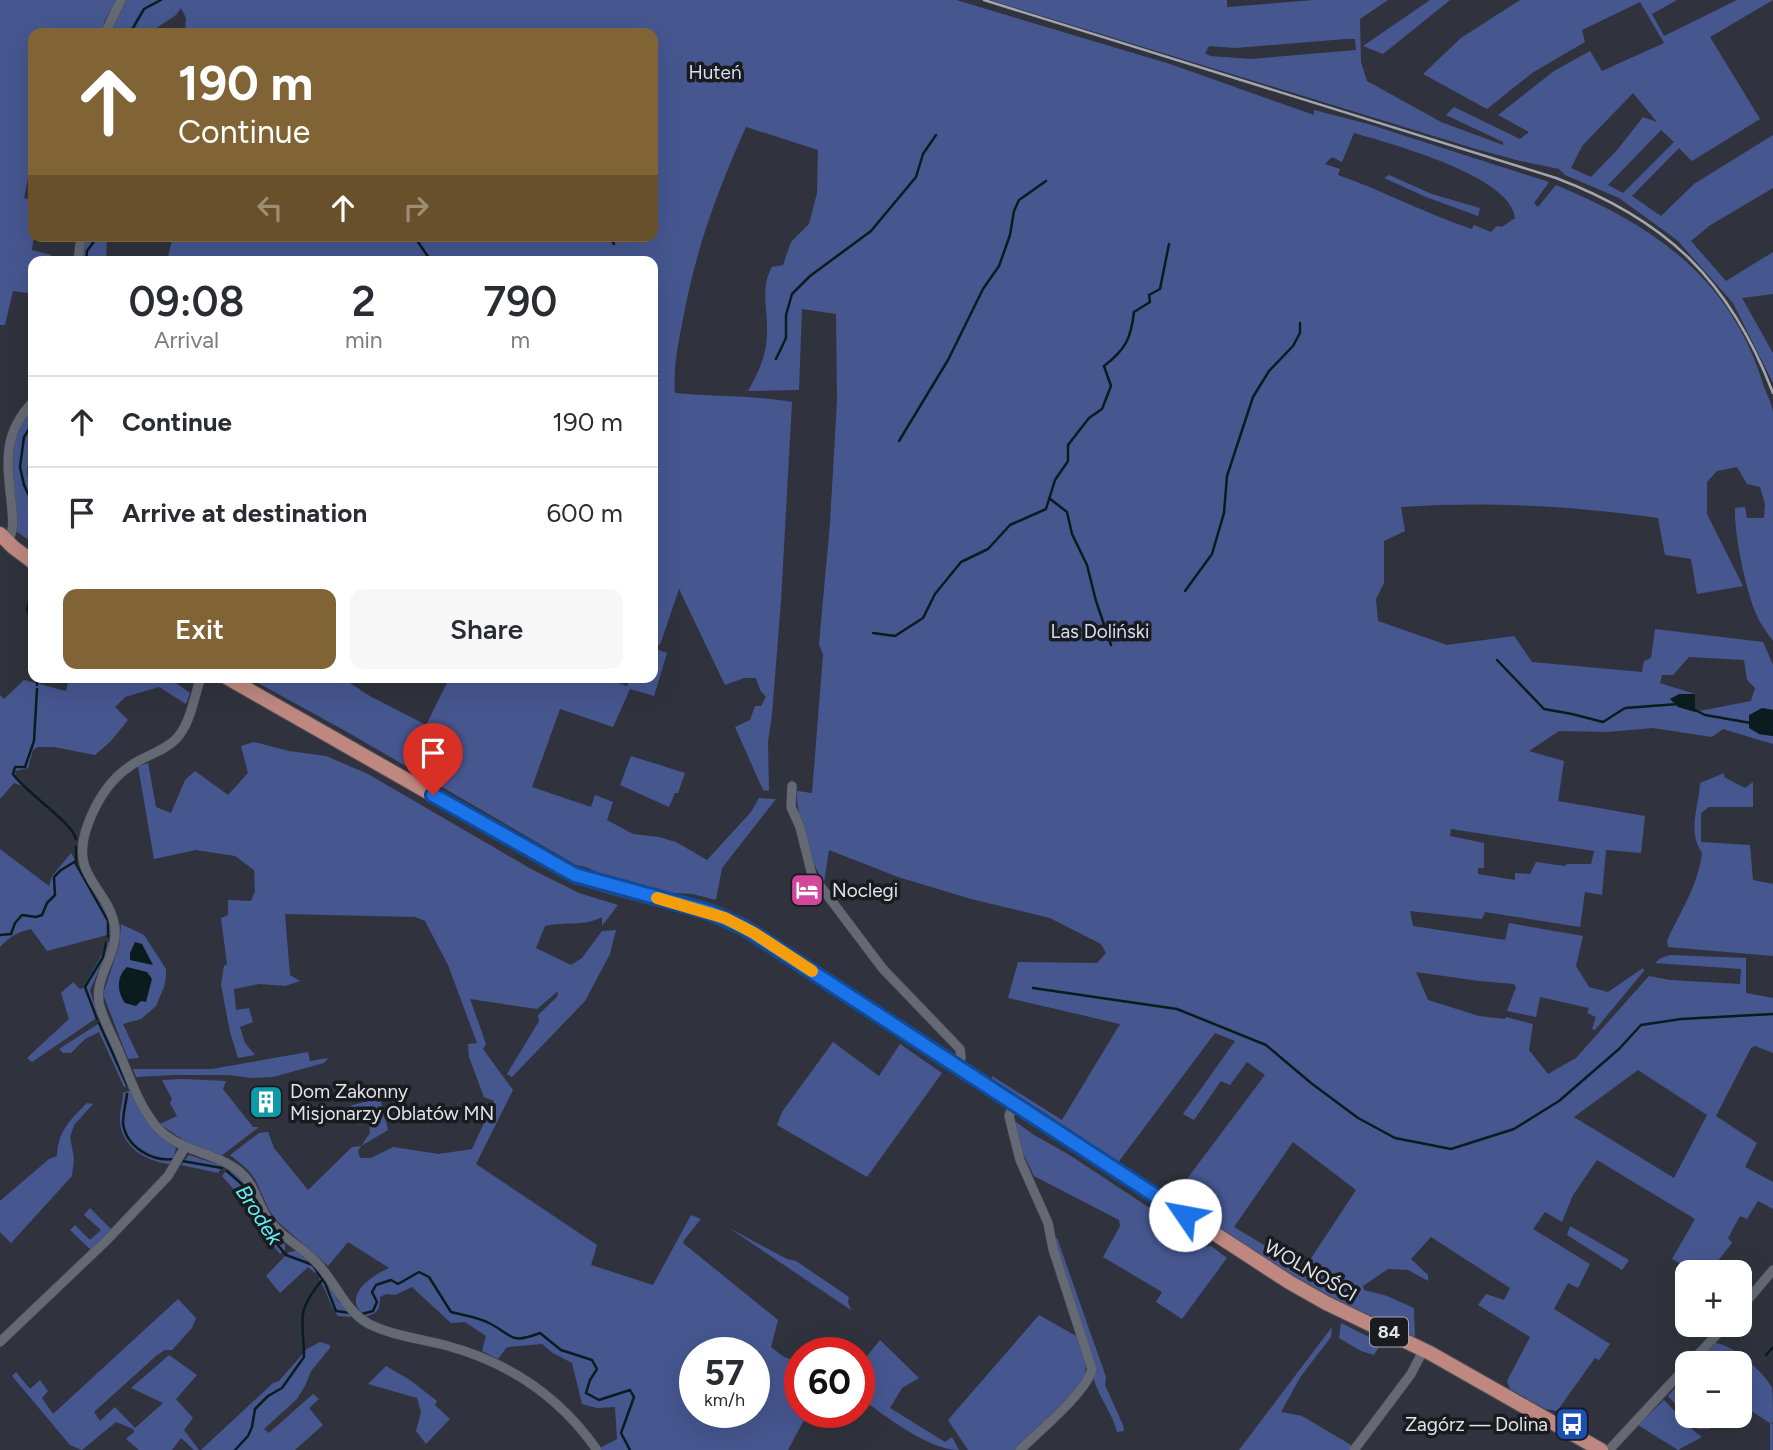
<!DOCTYPE html>
<html lang="en">
<head>
<meta charset="utf-8">
<style>
  :root { --surface:#fff; --page:#f7f7f7; --text:#2b2b33; --muted:#7c7c81; --line:#e1e1e2; --accent:#816435 }
  body { margin:0; font-family:Figtree,sans-serif; background:var(--page); color:var(--text); height:100vh; display:flex; flex-direction:column; font-size:26px; white-space:nowrap }
  * { box-sizing:border-box; margin:0 }
  p { font-size:23px; color:var(--muted) }
  .icon { flex:none; width:38px; height:38px; fill:none; stroke:currentColor; stroke-width:2; stroke-linecap:round; stroke-linejoin:round }
  .map { position:relative; flex:1; overflow:hidden }
  .drawer { position:absolute; left:28px; top:256px; width:630px; height:427px; display:flex; flex-direction:column; background:var(--surface); border-radius:14px; box-shadow:0 7px 28px #0002 }
  .drawer>* { flex:none }
  .guide { position:absolute; left:28px; top:28px; width:630px; height:214px; border-radius:14px; box-shadow:0 7px 28px #0002; background:#816435; color:#fff; overflow:hidden }
  .tools { position:absolute; left:1675px; top:1260px; display:grid; gap:14px }
  .tools a { display:grid; place-items:center; width:77px; height:77px; border-radius:14px; background:var(--surface); box-shadow:0 7px 28px #0002; font-size:35px }
  .speed { position:absolute; left:679px; top:1337px; display:flex; gap:14px; font-size:35px; font-weight:700; text-align:center }
  .speed>* { display:grid; place-content:center; width:91px; height:91px; border-radius:50%; background:var(--surface); box-shadow:0 7px 28px #0002; line-height:1 }
  .speed small { font-size:18px; font-weight:400 }
  .speed .limit { border:10px solid #d22; background:#fff; color:#111 }
  .pin { position:absolute; display:grid; place-items:center; width:60px; height:60px; color:#fff; margin:-72px -30px; border-radius:50% 50% 50% 0; rotate:-45deg; box-shadow:0 0 7px #0007 }
  .pin .icon { rotate:45deg }
  .me { position:absolute; width:77px; margin:-38px; rotate:303deg; stroke-linejoin:round; filter:drop-shadow(0 0 5px #0008) }
  .turn { display:flex; align-items:center; gap:24px; height:147px; padding:0 35px; font-size:32px }
  .turn .icon { width:91px; height:91px; stroke-width:2.5 }
  .turn b { display:block; font-size:49px; line-height:60px }
  .lanes { display:flex; align-items:center; height:66px; padding:0 35px; background:#0003; justify-content:center; gap:35px; direction:ltr }
  .lanes .off { opacity:.35 }
  .eta { display:flex; justify-content:space-evenly; align-items:center; height:119px; text-align:center }
  .eta b { font-size:42px; font-weight:600; line-height:49px }
  .action { display:flex; gap:14px; margin-top:auto; padding:14px 35px }
  .action a { flex:1; height:80px; border-radius:14px; background:var(--accent); color:#fff; font-size:28px; font-weight:600; line-height:80px; text-align:center }
  .action a+a { background:var(--page); color:var(--text) }
  ul { padding:0; list-style:none }
  li { display:flex; align-items:center; gap:21px; height:91px; padding:0 35px; border-top:2px solid var(--line) }
  li div { flex:1 }
  li b { display:block; font-size:26px }
  li em { font-style:normal }
  .map>svg:first-child { display:block }
  .green { fill:#465790; fill-rule:evenodd }
  .water { fill:#0a1c1d }
  .lines { fill:none; stroke-linecap:round; stroke-linejoin:round }
  .stream { stroke:#0a1c1d; stroke-width:2.5 }
  .minor-casing { stroke:#4c4f57; stroke-width:10 }
  .primary-casing { stroke:#4c4f57; stroke-width:16 }
  .minor { stroke:#656974; stroke-width:9 }
  .primary { stroke:#be8880; stroke-width:14 }
  .rail { stroke:#a3a5ad; stroke-width:2.5 }
  .route-casing { stroke:#114b97; stroke-width:18 }
  .route { stroke:#1a73e8; stroke-width:12 }
  .slow { stroke:#f59e0b; stroke-width:12 }
  .labels { text-anchor:middle; stroke-width:7; stroke-linejoin:round; paint-order:stroke }
  .shield { fill:#191b1f; stroke:#a5a7ad; stroke-width:2 }
  .shield-label { font-size:18px; font-weight:bold; fill:#e1e3ea }
  .park-label { font-size:19px; fill:#d6def3; stroke:#191b1f }
  .poi-label { font-size:19px; fill:#e1e3ea; stroke:#191b1f; text-anchor:start }
  .street-label { font-size:19px; fill:#e1e3ea; stroke:#191b1f }
  .water-label { font-size:21px; font-style:italic; fill:#64f0f9; stroke:#191b1f }
</style>
</head>
<body>
<div class="map">
<svg width="1773" height="1450" viewBox="0 0 1773 1450">
  <rect width="100%" height="100%" fill="#30333d"/>
  <!-- green -->
  <path class="green" d="M0 0H117L105 20 101 33H33V172L29 173 24 198 33 200 34 236 32 250 51 255 50 261H33V294L13 291 5 325H0Z
    M124 0H956L1170 64 1314 115V110L1368 124 1549 182 1534 203 1538 207 1556 185C1655 226 1732 279 1764 387 1767 395 1772 404 1773 412 1773 434 1773 459 1773 481 1773 534 1773 588 1773 641 1769 635 1764 629 1760 622 1747 599 1734 535 1735 508L1745 507 1747 518H1764L1765 504 1760 487 1747 484 1737 467 1717 471 1707 482V514L1743 586 1697 594 1691 559 1665 555 1658 518C1575 506 1485 501 1401 507L1405 531 1384 541V583L1376 599 1378 621 1447 645 1514 636 1532 662 1642 672 1644 661 1651 658 1655 629 1763 642 1773 665V710L1762 708 1759 734 1773 736V744L1723 729 1712 737 1653 728 1607 732 1559 731 1529 751 1564 761 1558 801 1645 816 1641 853 1606 850 1602 895 1585 892 1580 927 1485 912 1482 919 1410 911 1413 926 1505 940 1509 923 1583 936 1576 966 1589 987 1608 992 1643 968 1644 971 1595 1030 1592 1029 1596 1017 1587 1013 1589 1008 1540 997 1536 1017 1507 1011 1516 987 1514 984 1479 981 1416 972 1428 1000 1479 1016 1505 1019 1506 1017 1533 1024 1529 1050 1548 1074 1576 1058 1649 976 1670 980 1740 984 1741 969 1655 963 1661 958 1670 955 1746 958V993L1773 998V1053L1755 1046 1751 1048 1716 1116 1757 1143 1745 1167 1773 1182V1209L1758 1201 1747 1219 1740 1216 1728 1238 1732 1243 1709 1272H1697L1672 1259 1695 1219 1597 1160 1573 1195 1562 1222 1545 1212 1533 1229 1590 1264 1578 1288 1568 1283 1554 1309 1610 1344 1599 1360 1595 1358 1557 1411 1545 1409 1510 1389 1507 1381 1530 1337 1478 1305 1486 1294 1504 1300 1510 1288 1431 1237 1411 1259 1428 1275V1281L1408 1270 1388 1269 1363 1286 1364 1290 1387 1296 1414 1308 1415 1340 1296 1279 1171 1200 1265 1075 1247 1062 1230 1085 1221 1081 1194 1120 1183 1114 1235 1041 1215 1033 1117 1164 992 1083V1076L1062 1120 1120 1024 1008 998 1018 962 1097 963 1106 953 1101 944 1050 918 971 899 898 877 829 850 824 882C810 862 796 816 797 791L812 793 823 655 819 644 830 523 837 401 836 314 802 309 799 390 748 391C758 373 767 355 767 333 768 310 760 288 772 267L783 265 791 242 809 224 817 193 818 150 746 127C717 192 696 248 683 319 678 344 673 368 675 393 714 397 753 395 792 402L781 601 772 714 768 742 769 791 763 790 735 727 750 720 755 706H761L766 697 760 690 756 678H744L725 685 679 589 660 645 653 642V589L657 578 653 577V261H167L173 236H653V33H206L194 30 185 33 186 18 181 8 176 15 152 31 132 28 130 33H107ZM1354 133C1389 143 1512 176 1515 218L1502 227 1497 226 1491 232 1474 225 1472 229C1426 214 1384 191 1338 175L1340 169 1325 164 1332 157 1342 162ZM1689 657 1744 660 1747 680 1755 688 1751 701 1694 712 1679 694H1695L1660 683 1662 675H1673ZM1451 829 1594 851V852L1591 864H1567L1565 866 1536 862 1530 874 1515 873V880L1478 874V868H1484V843L1450 836ZM1638 1070 1707 1115 1674 1178 1574 1117ZM1293 1142 1356 1190 1304 1269 1234 1227Z
    M990 0H1227V7L1314 0H1388L1360 19 1361 62 1367 81 1441 122 1503 145V142L1446 115 1454 107 1520 139 1529 132 1498 115 1554 71 1590 51 1602 71 1664 43 1640 2 1582 30 1585 42 1532 73 1487 109 1423 74 1461 38 1520 0H1677L1652 14 1664 36 1737 0H1773L1710 37 1760 119 1692 161 1679 148 1632 196 1661 216 1694 184 1773 135V188L1709 226 1691 241 1726 281 1773 252V294L1742 298 1773 353V383L1733 303 1677 240 1619 198 1565 175 1559 169 1520 161 1476 149ZM1345 39H1355L1356 50 1251 59 1210 56 1205 53 1209 46 1235 48ZM1633 93 1657 122 1643 117 1618 149 1591 177 1571 168 1582 146ZM1661 130 1674 142 1623 193 1608 185Z
    M1430 0H1450L1383 54 1363 46Z
    M1389 175 1432 194 1480 208 1478 216 1426 197 1384 178Z
    M83 236H107L106 261H79Z
    M33 406V432L27 472 33 499V543L17 532 9 458 17 427Z
    M653 648 667 653 654 696 630 689 613 727 560 709 532 787 591 807 595 795 613 802 607 820 633 834 659 837 676 842 707 860 751 812 759 798 776 799 722 868 716 900 692 894 673 893 607 877 586 867 576 865 349 733 247 677H341L368 695 426 725 450 677H600L627 686 630 677H653Z
    M69 677H168L190 693 186 704 159 687 125 697 115 707 128 720 110 742 95 755 54 747H38L33 750 28 768 15 771 16 776 26 787 14 783 0 799V695L4 699 24 680 66 691Z
    M254 742 289 751 326 756 368 774 531 869 579 893 618 905 602 926V917C583 927 564 921 545 926L536 948 571 965 582 958 602 931 616 930 610 954 585 1001 512 1077 507 1074 539 1021 538 1015 557 997 558 991 537 1009 470 999 486 1044 483 1049 513 1090 476 1164 597 1245 591 1265 653 1285 691 1215 701 1219 684 1240 683 1243 778 1320 771 1347 784 1357 800 1363V1412H812L803 1422 788 1450H601L600 1448 617 1439 615 1407 597 1408 582 1404 572 1363 553 1353 542 1344 507 1347 498 1359 482 1351 486 1336 465 1322 451 1323 412 1287 395 1295 386 1294 380 1297C380 1311 377 1313 365 1317 362 1313 357 1308 356 1303 354 1286 378 1273 389 1268L348 1242 328 1266 278 1222 269 1210 255 1179 247 1169 230 1155 259 1133 268 1132 274 1148 308 1190 352 1147 361 1146 370 1133 369 1120 359 1124 350 1115 349 1106 380 1098 388 1130 361 1146 358 1151 360 1158H371L393 1147 439 1154 472 1149 494 1101 484 1097 469 1057 468 1044 477 1043 448 965 425 921 415 917 285 914 290 975 300 981 285 986 259 984 234 989 236 1010 249 1008 253 1022 240 1027 245 1043 255 1055 238 1058 230 1032 221 985 224 966 227 964 221 918 228 915V900L251 901 255 891 254 870 235 856 196 850 154 859 138 766 148 763 156 807 171 813 185 780 195 771 228 795 248 773 241 746ZM695 1353H754V1412H695Z
    M631 756 685 773 678 793H675L669 807 620 785Z
    M1724 773V777L1745 788 1753 782V807H1709L1701 813V842L1750 845 1753 880 1773 884V956L1668 947 1667 941C1680 912 1698 886 1702 853 1687 831 1699 806 1700 783Z
    M0 849 49 886 52 876 71 853 111 921V934L47 951 31 929C17 932 9 937 0 947Z
    M121 924 144 935 166 969V976L164 987 156 1006 141 1019 123 1024 139 1058 128 1059 103 994 119 946Z
    M105 942H109L110 946 90 990 98 1017 32 1062 27 1058 69 1019 61 993 73 982 80 989 83 988 102 954Z
    M101 1022 129 1084 124 1087 99 1032 85 1039 71 1053H63L59 1049Z
    M833 1042 879 1076 900 1044 942 1073 867 1177 777 1125 782 1112Z
    M308 1052 310 1061 328 1058 324 1063 273 1077 251 1078 229 1075H173L136 1077 133 1069H212Z
    M183 1079 226 1081 223 1089 253 1127H259L221 1156 186 1142 160 1124 177 1116 170 1103 172 1099 162 1080Z
    M129 1091H132L162 1137 176 1148 172 1164C148 1163 121 1147 120 1121 119 1113 123 1103 123 1093Z
    M87 1103 93 1104 74 1125 70 1137 74 1158 72 1176 11 1243 0 1232V1201L49 1159 57 1156C58 1131 70 1120 87 1103Z
    M1012 1119 1034 1135 1068 1154 1198 1240 1205 1247 1211 1246 1227 1258 1182 1319 1156 1302 1162 1292 1103 1257 1120 1226 1119 1220 1034 1176 1021 1149Z
    M189 1155 223 1166 218 1173 181 1165Z
    M229 1167 242 1177 262 1213 257 1218 251 1214 242 1188 235 1191 222 1176Z
    M90 1208 112 1230 91 1250 70 1230 75 1225 90 1240 101 1230 84 1215Z
    M262 1221 266 1222 285 1245V1250L280 1254 256 1226Z
    M1570 1226 1629 1260 1622 1270 1567 1235Z
    M729 1228 787 1259 796 1261 849 1297 848 1302 851 1310Z
    M1057 1238 1106 1377 1105 1385 1123 1425 1124 1431 1117 1432C1113 1415 1101 1400 1095 1383 1079 1336 1067 1287 1053 1240Z
    M295 1251 303 1254 319 1269 315 1273 308 1267 280 1293 266 1276 289 1252Z
    M323 1273 338 1301 345 1307 351 1317 338 1316C329 1305 327 1290 319 1279Z
    M178 1299 196 1318 192 1328 172 1350H165L156 1356 94 1412 100 1421 115 1407 135 1428 163 1403 131 1388 169 1355 197 1375 176 1399 193 1418 184 1430 199 1450H194L181 1438 172 1450H139L126 1439 134 1432 133 1429 116 1422 82 1450 70 1445 12 1376 16 1372 30 1389 40 1380 48 1391 42 1398 53 1414Z
    M1039 1315 1078 1337 1086 1362 1085 1380 1017 1450H968L948 1420Z
    M1341 1323 1377 1341 1380 1345 1374 1355 1361 1351 1339 1338Z
    M1332 1327 1331 1337 1301 1376 1281 1412 1302 1416 1351 1445V1448L1350 1450H1239Z
    M880 1340 919 1378 902 1388 890 1408 945 1442 952 1437 959 1450C928 1450 884 1415 859 1397V1366Z
    M320 1342 330 1345V1348L311 1371 305 1386 297 1399 264 1429 269 1433 313 1394 319 1399 309 1408 323 1425 295 1450H201L273 1383 279 1381 307 1349Z
    M1715 1343C1732 1344 1765 1373 1772 1388 1773 1397 1773 1412 1773 1422L1771 1423 1773 1424V1450H1770V1423L1751 1411 1740 1416V1363H1697Z
    M386 1366 410 1380 437 1401 435 1405 450 1419 426 1444 416 1431 421 1412 417 1398 368 1384Z
    M1687 1374V1416H1739L1709 1429H1698L1668 1396Z
    M1664 1400 1694 1431 1702 1437 1678 1450 1638 1425Z"/>
  <!-- water -->
  <path class="water" d="M1679 694H1695V712L1678 707 1670 699Z
    M1762 708 1773 710V736L1759 734 1749 728V715Z
    M135 942 142 944 153 965 130 960V953Z
    M127 967 147 972 152 979 146 1002 141 1001 136 1006 125 1003C117 992 116 977 127 967Z"/>
  <g class="lines">
    <!-- stream -->
    <path class="stream" d="M130 33 144 9 161 0
      M414 236 431 261
      M609 236 614 244
      M86 261 87 251 98 236
      M776 359 786 338V315L792 294 810 276 871 231 916 177 923 154 936 135
      M899 441 948 360 983 289 999 266 1010 235 1014 211 1019 200 1046 181
      M1049 498 1067 512 1072 534 1087 565 1096 601 1111 645
      M33 555 31 500 24 485 20 467 24 437 33 423
      M31 569 32 588 27 610 33 623
      M1185 591 1212 554 1224 513 1227 476 1253 397 1269 371 1293 346 1300 333V323
      M873 633 895 636 923 618 935 594 961 562 988 549 1010 525 1046 509 1055 480 1068 461V445L1089 418 1102 409 1111 386 1104 366C1125 350 1131 339 1134 312L1150 302 1149 295 1160 289 1169 244
      M1497 660 1544 709 1572 714 1603 722 1625 708 1678 704
      M37 677V685
      M37 689 34 741 25 767H15L13 774C24 791 73 823 76 839
      M1693 709 1705 715 1751 723
      M76 847V864L108 921V936
      M0 935 11 934 15 923 22 915 36 917 42 915 47 903 55 895 54 877 61 870 76 861
      M1033 988 1177 1009 1266 1045 1311 1083 1358 1118 1395 1138 1451 1149 1514 1129 1559 1101 1619 1049 1641 1025 1681 1019 1773 1014
      M97 1019 85 987 103 957 106 943
      M99 1023 127 1085
      M127 1094C126 1103 123 1113 123 1123 126 1147 152 1162 174 1159
      M182 1161 222 1168
      M227 1171 245 1187 260 1223 286 1255 313 1265 325 1283 336 1311 351 1313
      M362 1314 373 1311 377 1302 372 1292 376 1285 391 1280 398 1284 419 1272 429 1277 451 1312C463 1315 478 1317 489 1323 513 1335 509 1345 540 1333L561 1350 592 1360 597 1369 590 1380 586 1393 599 1400 630 1390 634 1397 621 1433 630 1450
      M1766 1355 1773 1347
      M235 1450 248 1436 252 1427 255 1409 268 1396 282 1388 304 1357C304 1319 294 1314 322 1280"/>
    <!-- minor casing -->
    <g class="minor-casing">
      <path id="minor" d="M105 33 121 0
        M78 261 81 236
        M7 542C14 532 13 522 12 510 8 467 0 436 33 402
        M201 677C194 697 191 722 177 738 168 748 152 754 140 760 113 774 97 798 87 827 69 878 109 887 115 928 118 956 92 978 100 1007 104 1020 111 1034 117 1047 128 1073 137 1102 155 1125 177 1152 215 1151 240 1172 254 1184 256 1199 265 1214 277 1235 300 1245 316 1262 335 1281 345 1311 369 1324 393 1336 422 1339 448 1346 510 1363 560 1397 597 1450
        M792 786 791 807 800 827 812 875 883 969 960 1049 961 1058 957 1067
        M1013 1104 1009 1116 1020 1160 1048 1223 1053 1249 1092 1369C1087 1392 1038 1432 1020 1450
        M1740 1309 1773 1270
        M0 1342 106 1241 168 1176 185 1147
        M1690 1363 1726 1325
        M1354 1450 1411 1374 1424 1349
        M1609 1450 1687 1366"/>
    </g>
    <!-- primary casing -->
    <g class="primary-casing">
      <path id="primary" d="M0 534 13 547 33 562
        M226 677 561 868C619 896 687 898 745 928L1289 1282 1326 1303 1430 1353 1601 1450"/>
    </g>
    <!-- minor -->
    <use href="#minor" class="minor"/>
    <!-- primary -->
    <use href="#primary" class="primary"/>
    <!-- rail -->
    <path class="rail" d="M984 0 1556 178C1667 220 1730 281 1773 393"/>
  </g>
  <g class="lines">
    <!-- route casing -->
    <g class="route-casing">
      <path id="route" d="M433 795 575 875 710 912 745 928 1185 1215"/>
    </g>
    <!-- route -->
    <use href="#route" class="route"/>
    <!-- slow -->
    <path class="slow" d="M657 898 725 918 754 933 812 971"/>
  </g>
  <!-- icons -->
  <defs>
    <g id="hotel-square" transform="scale(1.75)"><rect x="-9" y="-9" width="18" height="18" rx="4" fill="#d1479c" stroke="#191b1f"/><path d="M-6-4.5h1.5V1H6V5H4.5V3h-9V5H-6ZM-4 0a1.8 1.8 0 1 1 3.6 0ZM.5 0V-2.5h3Q6-2.5 6 0Z" fill="#fff"/></g>
    <g id="building-square" transform="scale(1.75)"><rect x="-9" y="-9" width="18" height="18" rx="4" fill="#0f9aa8" stroke="#191b1f"/><path d="M-4-6H4V6H1V3H-1V6H-4ZM-2.5-4.3h1.7v1.8h-1.7ZM.8-4.3h1.7v1.8H.8ZM-2.5-1h1.7V.8h-1.7ZM.8-1h1.7V.8H.8Z" fill="#fff"/></g>
    <g id="bus-square" transform="scale(1.75)"><rect x="-9" y="-9" width="18" height="18" rx="4" fill="#1a4fb4" stroke="#191b1f"/><path d="M-5-6H5V4H4V6H2V4H-2V6H-4V4H-5ZM-3.5-4V0h7V-4ZM-3.5 1.2v1.5H-2V1.2ZM2 1.2v1.5H3.5V1.2Z" fill="#fff"/></g>
  </defs>
  <g fill-rule="evenodd">
    <use href="#hotel-square" x="807" y="890"/>
    <use href="#building-square" x="266" y="1102"/>
    <use href="#bus-square" x="1572" y="1424"/>
  </g>
  <g class="labels">
    <!-- shield labels -->
    <rect class="shield" x="1370" y="1317.5" width="38" height="29" rx="5"/>
    <g class="shield-label">
      <text x="1389" y="1338">84</text>
    </g>
    <!-- park labels -->
    <g class="park-label">
      <text x="715" y="79">Huteń</text>
      <text x="1100" y="638">Las Doliński</text>
    </g>
    <!-- poi labels -->
    <g class="poi-label">
      <text x="832" y="897">Noclegi</text>
      <text x="290" y="1098">Dom Zakonny<tspan x="290" dy="22">Misjonarzy Oblatów MN</tspan></text>
      <text x="1548" y="1431" text-anchor="end">Zagórz — Dolina</text>
    </g>
    <!-- street labels -->
    <g class="street-label">
      <text transform="translate(1311 1270) rotate(30)" y="7">WOLNOŚCI</text>
    </g>
    <!-- water labels -->
    <g class="water-label">
      <text transform="translate(259 1215) rotate(57)" y="7">Brodek</text>
    </g>
  </g>
</svg>
<div class="tools">
<a>+</a>
<a>−</a>
</div>
<div class="speed"><div>57<small>km/h</small></div><div class="limit">60</div></div>
<div class="pin" style="left:433px;top:795px;background:#d93025"><svg class="icon" aria-label="arrive" viewBox="0 0 24 24"><path d="M6 21V4h12l-3 4 3 4H6"/></svg></div>
<svg class="me" style="left:1185px;top:1215px" viewBox="-20 -20 40 40"><circle r="19" fill="#fff"/><path d="M0-13L10 11 0 6-10 11z" fill="#1a73e8"/></svg>
<div class="guide">
<div class="turn"><svg class="icon" aria-label="ahead" viewBox="0 0 24 24"><path d="M12 20V5M6 11l6-6 6 6"/></svg><div><b>190 m</b>Continue</div></div>
<div class="lanes"><svg class="icon off" aria-label="left" viewBox="0 0 24 24"><path d="M17 20v-9H6M10 6l-5 5 5 5"/></svg><svg class="icon" aria-label="ahead" viewBox="0 0 24 24"><path d="M12 20V5M6 11l6-6 6 6"/></svg><svg class="icon off" aria-label="right" viewBox="0 0 24 24"><path d="M7 20v-9h11M14 6l5 5-5 5"/></svg></div>
</div>
<section class="drawer">
<div class="eta">
<div><b>09:08</b><p>Arrival</p></div>
<div><b>2</b><p>min</p></div>
<div><b>790</b><p>m</p></div>
</div>
<ul>
<li><svg class="icon" aria-label="ahead" viewBox="0 0 24 24"><path d="M12 20V5M6 11l6-6 6 6"/></svg><div><b>Continue</b></div><em>190 m</em></li>
<li><svg class="icon" aria-label="arrive" viewBox="0 0 24 24"><path d="M6 21V4h12l-3 4 3 4H6"/></svg><div><b>Arrive at destination</b></div><em>600 m</em></li>
</ul>
<div class="action"><a>Exit</a><a>Share</a></div>
</section>
</div>
</body>
</html>
